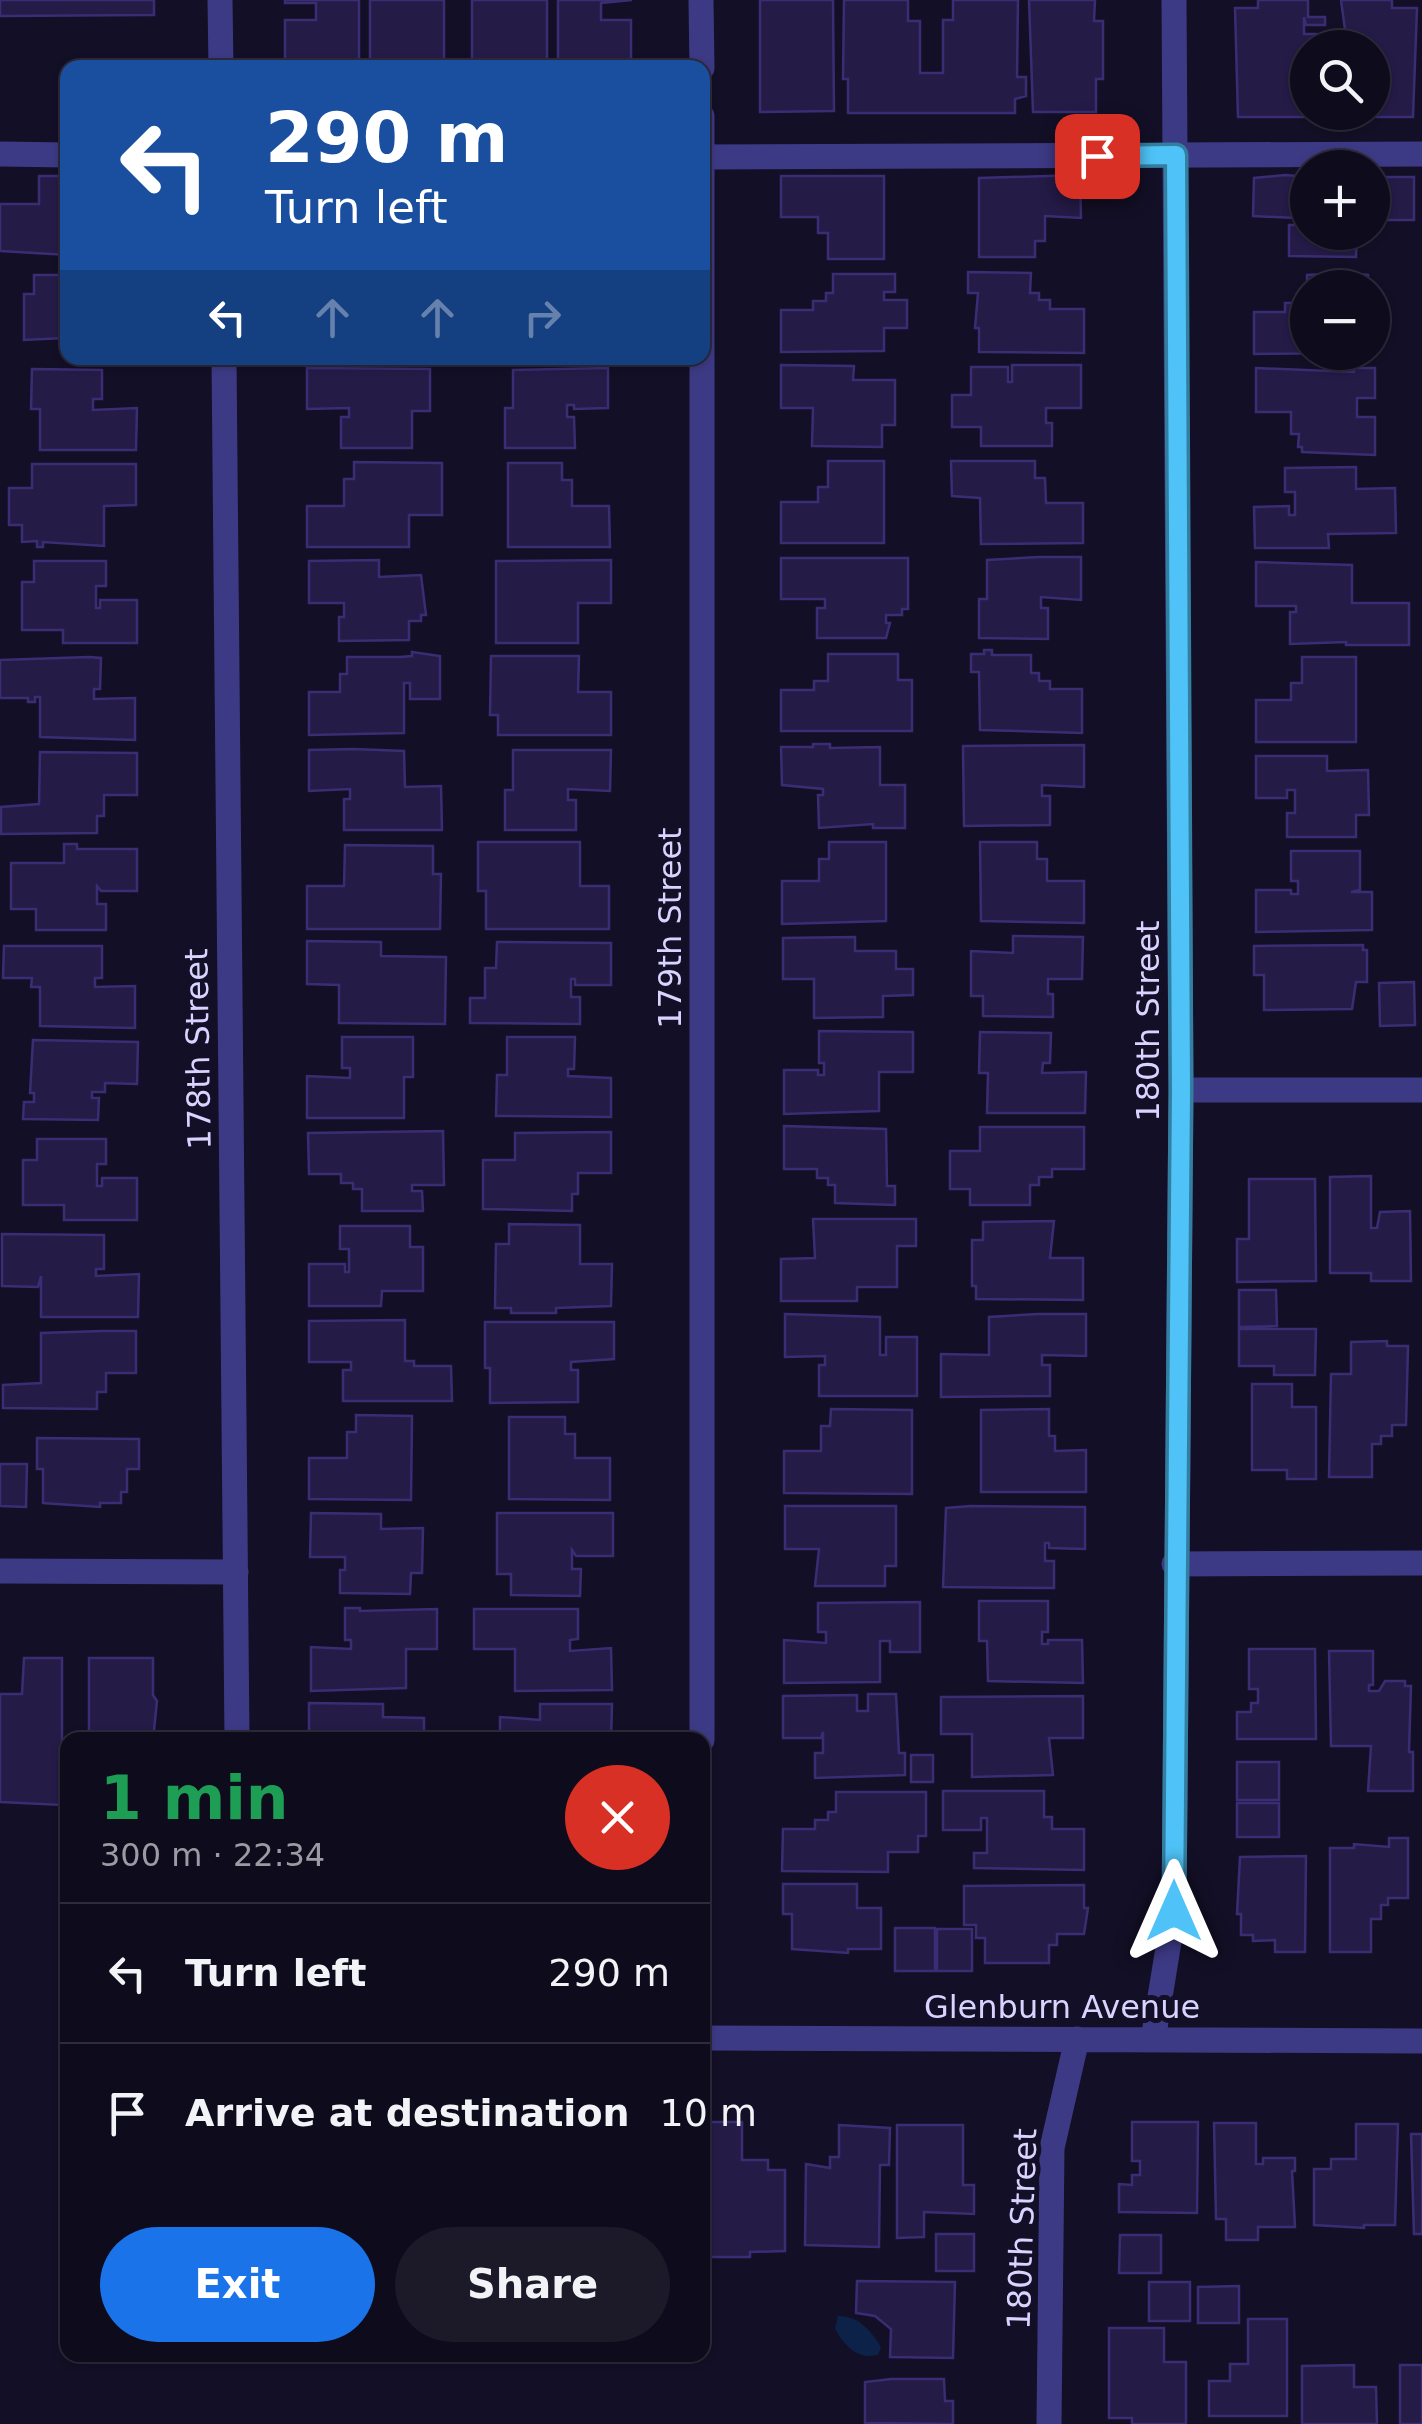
<!DOCTYPE html>
<html lang="en">
<head>
<meta charset="utf-8">
<style>
  :root { --surface:#0e0b1c; --page:#1c1929; --text:#f1f3f6; --muted:#9b9ba3; --line:#2e2b3b; --accent:#1a73e8 }
  body { margin:0; font-family:"DejaVu Sans",sans-serif; background:var(--page); color:var(--text); height:100vh; display:flex; flex-direction:column; font-size:38px; white-space:nowrap }
  * { box-sizing:border-box; margin:0 }
  p { font-size:32px; color:var(--muted) }
  .icon { flex:none; width:55px; height:55px; fill:none; stroke:currentColor; stroke-width:2; stroke-linecap:round; stroke-linejoin:round }
  .map { position:relative; flex:1; overflow:hidden }
  .panel { position:absolute; left:60px; top:1732px; width:650px; height:630px; display:flex; flex-direction:column; background:var(--surface); border-radius:20px; box-shadow:0 2px 8px #0004,0 0 0 2px var(--line) }
  .panel>* { flex:none }
  .banner { position:absolute; left:60px; top:60px; width:650px; height:305px; border-radius:20px; box-shadow:0 2px 8px #0004,0 0 0 2px var(--line); background:#1a4fa0; color:#fff; overflow:hidden }
  .tools { position:absolute; left:1290px; top:30px; display:grid; gap:20px }
  .tools a { display:grid; place-items:center; width:100px; height:100px; border-radius:50%; background:var(--surface); box-shadow:0 2px 8px #0004,0 0 0 2px var(--line); font-size:50px }
  .pin { position:absolute; display:grid; place-items:center; width:85px; height:85px; color:#fff; margin:-42px; border-radius:20px; box-shadow:0 5px 15px #0006 }
  .me { position:absolute; width:110px; margin:-55px; rotate:0deg; stroke-linejoin:round; filter:drop-shadow(0 0 8px #0008) }
  .turn { display:flex; align-items:center; gap:35px; height:210px; padding:0 40px; font-size:45px }
  .turn .icon { width:130px; height:130px; stroke-width:2.5 }
  .turn b { display:block; font-size:70px; line-height:85px }
  .lanes { display:flex; align-items:center; height:95px; padding:0 40px; background:#0003; justify-content:center; gap:50px; direction:ltr }
  .lanes .off { opacity:.35 }
  .round { display:grid; place-items:center; flex:none; width:105px; height:105px; border-radius:52px; background:var(--page) }
  .head { display:flex; align-items:center; justify-content:space-between; height:170px; padding:0 40px }
  h1 { font-size:60px; font-weight:700; line-height:75px; color:#1e9e55 }
  .cta { display:flex; gap:20px; margin-top:auto; padding:20px 40px }
  .cta a { flex:1; height:115px; border-radius:60px; background:var(--accent); color:#fff; font-size:40px; font-weight:700; line-height:115px; text-align:center }
  .cta a+a { background:var(--page); color:var(--text) }
  ul { padding:0; list-style:none }
  li { display:flex; align-items:center; gap:30px; height:140px; padding:0 40px; border-top:2px solid var(--line) }
  li div { flex:1 }
  li b { display:block; font-size:38px }
  li em { font-style:normal }
  .map>svg:first-child { display:block }
  .water { fill:#0c2248 }
  .building { fill:#241b47; stroke:#3b2d73; stroke-width:2.5 }
  .lines { fill:none; stroke-linecap:round; stroke-linejoin:round }
  .minor { stroke:#3d3a85; stroke-width:25 }
  .route-casing { stroke:#337fa1; stroke-width:25 }
  .route { stroke:#4fc3f7; stroke-width:18 }
  .labels { text-anchor:middle; stroke-width:10; stroke-linejoin:round; paint-order:stroke }
  .street-label { font-size:32px; fill:#d9d4ff; stroke:#130f26 }
</style>
</head>
<body>
<div class="map">
<svg width="1422" height="2424" viewBox="0 0 1422 2424">
  <rect width="100%" height="100%" fill="#130f26"/>
  <!-- water -->
  <path class="water" d="M838 2316C859 2316 870 2330 881 2347L878 2355C857 2360 845 2346 835 2329Z"/>
  <!-- building -->
  <path class="building" d="M0 0H154V15L0 16Z
    M285 0H359V68H285V20H316V3H285Z
    M370 0H444V67L450 68H370Z
    M472 0H547V68H472Z
    M558 0H632L601 3V20H631V68H558Z
    M760 0H833L834 111 760 112Z
    M844 0H908V21H920V73H943V20H953V0H1018L1017 77H1026V96L1015 99V113H848V79H843Z
    M1029 0H1095L1094 21H1103V79H1096V112H1033Z
    M1258 0H1308V17H1325V25H1306L1304 17V34H1316V38H1320V48H1308V112H1319V117H1238L1235 8H1258Z
    M1341 0H1392V8H1417L1413 117H1319V112H1372V48H1331V37H1346Z
    M1080 175 1081 218 1045 216V241H1035V257H979V178Z
    M1285 175 1308 177V232H1357L1356 257 1289 256V225H1296V218L1253 216 1254 178Z
    M39 176H68V255L0 251V204H39Z
    M781 176H884V259H828V233H818V217H781Z
    M1376 177H1414V220H1376Z
    M968 272 1031 273 1030 293H1039V300H1050V309H1084V353L979 352V328H975L978 293H968Z
    M1347 273 1368 275V288H1308V352L1358 353 1254 354V312H1285V303H1299V295H1307V275Z
    M833 274H895V292H884V300H907V328H884V351L781 352V310H813V301H826V293H833Z
    M34 275H68V354H64V338L24 340V294H34Z
    M781 365 854 366 853 380H895V425H882V447L812 446 813 408H781Z
    M1012 365H1081V408H1046V423H1052V446H981V427H952V395H971V367H1008V382H1012Z
    M307 368 430 369V411H412V448H341V417H349V408L307 409Z
    M608 368V408L574 409V405H567V417H574L575 448H505V408H513V370Z
    M1256 368 1354 372V368H1375V398H1357V417H1375V455L1302 452V447H1298L1299 434H1291V412H1256Z
    M32 369 102 370V399H93V410L137 408 136 450H40V409H31Z
    M828 461H884V543H781V502H818V487H828Z
    M951 461H1035V478H1045L1046 503H1083V543L981 544 980 498 952 496Z
    M354 462 442 463V515H409V547H307V506H344V479H354Z
    M508 463H562V480H572V506H609L610 547H508Z
    M32 464H136V505L104 506V546L43 542V547H37V541L22 542V525H9V488H32Z
    M1356 467V489L1395 488 1396 533 1328 534 1329 548H1255L1254 507 1289 506V515H1295V492H1285V468Z
    M1039 557H1081V600L1041 597V608H1048V639L979 638V599H987V560Z
    M781 558H908V609H902V615H886V623H890L886 638H817V608H825V599H781Z
    M379 560V577L421 575 426 615H421V621H409V640L339 641V617H344V603H309V561Z
    M611 560V603H578V643H496V561Z
    M34 561H106V586H96V608H100V600H137V643H63V630H22V582H34Z
    M1256 562 1352 565V603H1409V645H1346V642L1290 644V612H1296V606H1256Z
    M984 650H992V655H1031V673H1039V681H1050V689H1082V733L980 730 979 672H971V654H984Z
    M412 652 440 656V699H410V683H404V733L309 735V692H340V674H347V657H400L412 656Z
    M828 654H898V680H912V731H781V690H814V681H828Z
    M491 656H579L578 692H611V735H498V715H490Z
    M89 657 101 658 100 689H94V699L135 698V740L40 737V697H35V702H28V698H0V660Z
    M1302 657H1356V742H1256V700H1291V683H1302Z
    M813 744H830V748L880 747V785H905V828H873V824L819 828 818 795H823V789L782 785 781 747H813Z
    M1084 745V787L1042 785V796H1050V825L964 826 963 746Z
    M354 749 404 751 405 787 441 786 442 830H344V799H350V789L309 791V750Z
    M513 750H611L610 791 568 789V800H576V830H505V790H513Z
    M40 752 137 753V795H104V816H97V833L1 834V807L39 804Z
    M1256 756H1327V771L1368 770 1369 815H1356V837H1287V813H1295V790H1287V798H1256Z
    M478 842H580V886H609V929H486V891H478Z
    M829 842H886V921L782 924V881H819V859H829Z
    M980 842H1037V859H1047V881H1084V923L981 921Z
    M64 844H77V849H137V891H101L97 886V904H106V930H36V909H11V863H64Z
    M345 845 433 846V874H441L440 929H307V886H344Z
    M1291 851H1360V890L1351 892H1372V930L1256 932V890H1291V894H1298V881H1291Z
    M1013 936 1083 937 1082 979H1048V994H1053V1017L983 1016V996H971V951L1013 953Z
    M855 937V951H896V969H913V995L883 996V1017L814 1018V979H783V938Z
    M307 941 381 942V956L446 957 445 1024 339 1023V985L307 984Z
    M497 942 611 943V985H575V979H571V997H580V1024L470 1023V998H485V968H496Z
    M1363 945V950H1367V982H1356L1352 1009 1264 1010V975H1254V946Z
    M4 946H102V978H95V987L135 986V1028L40 1026V987H31L32 978H3Z
    M1414 982 1415 1025 1380 1026 1379 983Z
    M819 1031 913 1032V1072H879V1111L784 1114V1070H818V1075H824V1063H819Z
    M980 1032 1051 1033 1050 1063H1043L1042 1073 1086 1072 1085 1113H987L988 1073H979Z
    M342 1037H413V1077H404V1118H307V1076L350 1078V1068H342Z
    M507 1037H575L574 1069H568V1076L611 1078V1117L496 1116 497 1075H507Z
    M33 1040 138 1042 137 1084 105 1083V1092H92V1098H99L98 1120 23 1119 24 1102H34V1093H30Z
    M784 1126 886 1129 887 1186H895V1205L835 1203V1185H828V1178H817V1169H784Z
    M980 1127H1084V1169H1052V1177H1039V1185H1030V1205H970V1189H950V1151H980Z
    M443 1131 444 1185H412V1191H422L423 1211H362V1189H353V1183H341V1174H309L308 1133Z
    M611 1132V1173H578V1194H572V1211L483 1209V1160H515V1133Z
    M37 1139H106V1164H97V1186H102V1178H137V1220H64V1205H23V1160H37Z
    M1371 1176V1228H1377L1380 1212 1410 1211 1411 1281H1371V1273H1330V1177Z
    M1249 1179H1315L1316 1281 1237 1282V1239H1249Z
    M813 1219H916V1246H897V1287H857V1301H781V1259L815 1258Z
    M1054 1221 1050 1258H1083V1300L976 1299V1286H972V1240H983V1222Z
    M509 1224 580 1225V1264H612L611 1306 556 1308V1313H511V1308H495L496 1244H509Z
    M340 1226H410V1247H423V1291H382L381 1306H309V1264H345V1272H349V1249H340Z
    M2 1234 104 1235V1269H96V1276L139 1274 138 1317H41V1276L38 1287 2 1286Z
    M1239 1290H1276L1277 1326 1239 1327Z
    M785 1314 880 1317V1355H886V1337H917V1396H819V1365H825V1356L785 1357Z
    M1037 1314H1086V1356L1042 1355V1365H1050V1396L941 1397V1354L989 1355V1317Z
    M405 1320V1361H414V1366H451L452 1401H343V1370H351V1362H309V1321Z
    M485 1322H614V1359L571 1362V1370H578V1402L490 1403V1368H485Z
    M1239 1329H1316L1315 1375H1274V1366H1239Z
    M102 1331H136V1373H106V1392H97V1409L3 1408V1385L41 1383V1333Z
    M1387 1341V1346H1408L1406 1425H1392V1436H1381V1444H1372V1477H1329L1331 1374H1351V1342Z
    M1252 1384H1292V1407H1316V1479H1287V1470H1252Z
    M831 1409 912 1410V1494L784 1493V1451H821V1426H830Z
    M1049 1409V1436H1055V1451L1086 1450V1492H981V1410Z
    M356 1415 412 1416 411 1500 309 1499V1458H347V1432H356Z
    M509 1417H565V1434H575V1458H610V1500L509 1499Z
    M37 1438 139 1439V1469H127V1492H121V1503H100V1507L43 1503V1469H37Z
    M0 1464H27L26 1507 0 1506Z
    M785 1506H896V1566H885V1586H815L819 1549H785Z
    M971 1506 1085 1507V1549L1049 1548V1543H1045V1561H1054V1588L943 1587 946 1508Z
    M311 1513 381 1514V1529L423 1528 422 1573H411L410 1594 340 1593V1570H345V1557H310Z
    M497 1513H613V1556H576L572 1550V1569H581L580 1596 511 1595V1574H497Z
    M979 1601H1048V1632H1042V1644H1048V1640H1082L1083 1683 988 1681 987 1641H979Z
    M920 1602V1652H890V1641H880V1682L784 1683V1640L826 1643V1632H818V1603Z
    M345 1608H360V1611L437 1609V1649H406V1688L311 1691V1647L351 1649V1640H345Z
    M474 1609H578V1639L570 1640V1651L611 1648 612 1690 515 1691V1649H474Z
    M1249 1649H1315L1316 1739H1237V1712H1251V1703H1258V1689H1249Z
    M1329 1651H1373V1685H1369V1691H1379L1385 1681H1405V1686H1411L1409 1752H1413V1791H1368L1371 1746H1331Z
    M24 1658H62V1805L0 1802V1694H22Z
    M89 1658H153V1695L157 1701 153 1740H89Z
    M868 1694H896L899 1753H905V1775L815 1778V1753H823V1732L821 1738H783V1696L857 1695V1711H868Z
    M1083 1696V1738H1049L1053 1775 972 1777V1734H941V1697Z
    M309 1703 383 1704V1717L424 1718V1740H309Z
    M540 1704H612L611 1740H500V1717L540 1720Z
    M911 1755H933V1782H911Z
    M1237 1762H1279V1800H1237Z
    M943 1791H1044V1817H1052V1829H1084V1870L974 1868V1853H987V1818H981V1830H943Z
    M836 1792H926V1836H918V1852H888V1872L782 1871 783 1829H815V1820H828V1812H836Z
    M1237 1803H1279V1837H1237Z
    M1389 1838H1408V1898H1388V1905H1381V1919H1371V1952H1330V1848H1354V1844L1389 1847Z
    M1306 1856 1305 1952H1275V1940L1253 1941V1935H1241V1914H1237L1240 1857Z
    M783 1884H857V1908H881V1949H848V1953L792 1949V1914H783Z
    M1084 1885V1908H1088L1084 1934H1057V1945H1049V1963H985V1938H976V1925H964V1886Z
    M895 1928H935V1971H895Z
    M937 1929H972V1971H937Z
    M702 2122H742V2160H768V2170H785V2251L750 2252V2257H702Z
    M1132 2122H1198L1197 2213 1119 2212V2184L1132 2185V2175H1140V2161H1132Z
    M1214 2123H1256V2164H1263V2158H1295V2171H1292L1295 2227H1258V2240H1226V2219H1216Z
    M1356 2124H1398L1395 2225H1364V2228L1314 2225V2169H1331V2159H1356Z
    M839 2125 890 2128 889 2165H880L879 2247 805 2245 806 2164 830 2168V2157H839Z
    M897 2125H963V2185H974V2214L924 2212V2237L897 2238Z
    M1411 2134H1422V2234H1414Z
    M936 2234H974V2271H936Z
    M1120 2235H1161V2273H1119Z
    M857 2281 955 2282 953 2358 890 2357 891 2329 875 2316 856 2313Z
    M1149 2282H1190V2321H1149Z
    M1239 2286V2323H1198V2287Z
    M1248 2319H1287V2416H1209V2381H1230V2364H1248Z
    M1109 2328H1164V2362H1186V2424H1132V2418H1109Z
    M1354 2365V2387H1376L1377 2424H1302V2366Z
    M1400 2365H1422V2424H1400Z
    M891 2379H944L945 2401H953V2424L865 2423V2382Z"/>
  <g class="lines">
    <!-- minor -->
    <path class="minor" d="M220 0 221 68
      M701 0 702 68
      M0 154 68 155
      M702 157 1422 154
      M224 358 237 1740
      M1181 1090H1422
      M1174 1564 1422 1563
      M0 1571 236 1572
      M702 1740V116
      M702 2038 1422 2041
      M1153 2040 1174 1911 1181 1090 1174 0
      M1049 2424 1052 2148 1077 2039"/>
  </g>
  <g class="lines">
    <!-- route casing -->
    <g class="route-casing">
      <path id="route" d="M1097 156 1176 155 1181 1090 1174 1911"/>
    </g>
    <!-- route -->
    <use href="#route" class="route"/>
  </g>
  <g class="labels">
    <!-- street labels -->
    <g class="street-label">
      <text transform="translate(670 928) rotate(-90)" y="11">179th Street</text>
      <text transform="translate(1148 1021) rotate(-90)" y="11">180th Street</text>
      <text transform="translate(198 1049) rotate(-91)" y="11">178th Street</text>
      <text x="1062" y="2018">Glenburn Avenue</text>
      <text transform="translate(1022 2229) rotate(-88)" y="11">180th Street</text>
    </g>
  </g>
</svg>
<div class="tools">
<a><svg class="icon" aria-label="search" viewBox="0 0 24 24"><circle cx="10" cy="10" r="6"/><path d="M15 15l6 6"/></svg></a>
<a>+</a>
<a>−</a>
</div>
<div class="pin" style="left:1097px;top:156px;background:#d93025"><svg class="icon" aria-label="arrive" viewBox="0 0 24 24"><path d="M6 21V4h12l-3 4 3 4H6"/></svg></div>
<svg class="me" style="left:1174px;top:1911px" viewBox="-20 -20 40 40"><path d="M0-17L14 15 0 8-14 15z" fill="#4fc3f7" stroke="#fff" stroke-width="4"/></svg>
<div class="banner">
<div class="turn"><svg class="icon" aria-label="left" viewBox="0 0 24 24"><path d="M17 20v-9H6M10 6l-5 5 5 5"/></svg><div><b>290 m</b>Turn left</div></div>
<div class="lanes"><svg class="icon" aria-label="left" viewBox="0 0 24 24"><path d="M17 20v-9H6M10 6l-5 5 5 5"/></svg><svg class="icon off" aria-label="ahead" viewBox="0 0 24 24"><path d="M12 20V5M6 11l6-6 6 6"/></svg><svg class="icon off" aria-label="ahead" viewBox="0 0 24 24"><path d="M12 20V5M6 11l6-6 6 6"/></svg><svg class="icon off" aria-label="right" viewBox="0 0 24 24"><path d="M7 20v-9h11M14 6l5 5-5 5"/></svg></div>
</div>
<section class="panel">
<div class="head"><div><h1>1 min</h1><p>300 m · 22:34</p></div><a class="round" style="background:#d93025;color:#fff"><svg class="icon" aria-label="close" viewBox="0 0 24 24"><path d="M6 6l12 12M18 6L6 18"/></svg></a></div>
<ul>
<li><svg class="icon" aria-label="left" viewBox="0 0 24 24"><path d="M17 20v-9H6M10 6l-5 5 5 5"/></svg><div><b>Turn left</b></div><em>290 m</em></li>
<li><svg class="icon" aria-label="arrive" viewBox="0 0 24 24"><path d="M6 21V4h12l-3 4 3 4H6"/></svg><div><b>Arrive at destination</b></div><em>10 m</em></li>
</ul>
<div class="cta"><a>Exit</a><a>Share</a></div>
</section>
</div>
</body>
</html>
